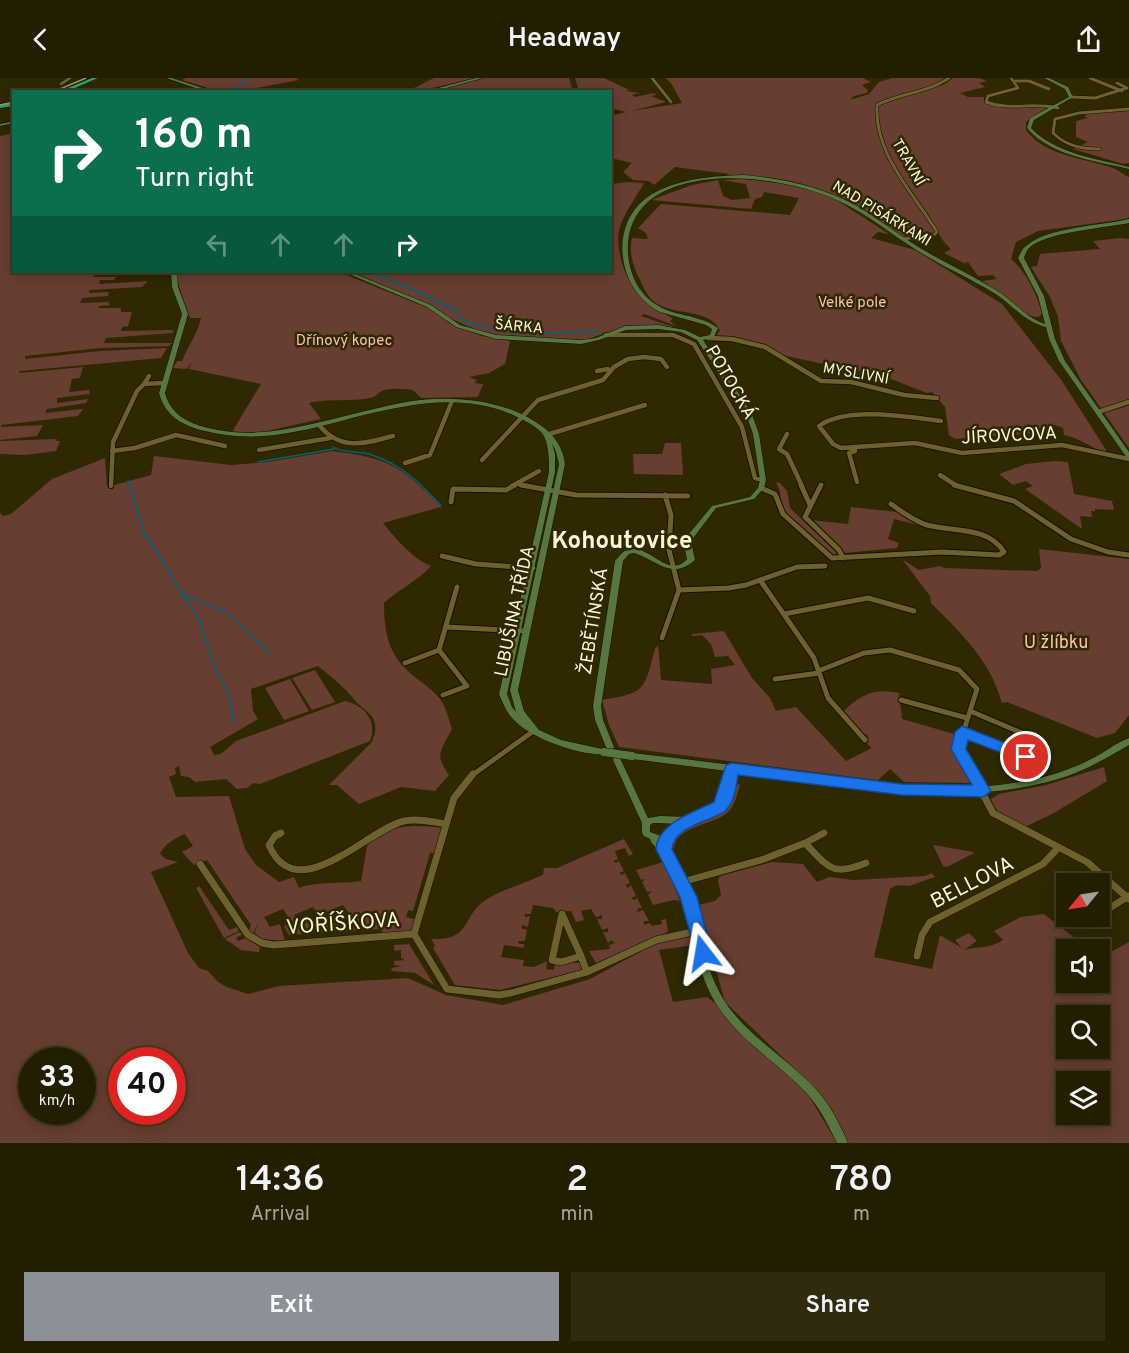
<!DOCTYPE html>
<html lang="en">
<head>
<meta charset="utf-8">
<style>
  :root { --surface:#241e00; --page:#302b0f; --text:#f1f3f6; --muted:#a3a299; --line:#413c22; --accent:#8c9099 }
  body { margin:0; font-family:Overpass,sans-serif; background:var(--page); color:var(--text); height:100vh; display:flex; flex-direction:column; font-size:22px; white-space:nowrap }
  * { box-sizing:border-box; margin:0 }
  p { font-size:20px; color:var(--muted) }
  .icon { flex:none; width:33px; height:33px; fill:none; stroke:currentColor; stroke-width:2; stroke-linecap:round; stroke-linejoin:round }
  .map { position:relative; height:1065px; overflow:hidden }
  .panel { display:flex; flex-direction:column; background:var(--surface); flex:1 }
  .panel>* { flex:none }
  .banner { position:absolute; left:12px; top:12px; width:600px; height:183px; border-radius:0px; box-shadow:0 3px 15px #0003,0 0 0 2px var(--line); background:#0b6e4f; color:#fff; overflow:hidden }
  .needle { width:39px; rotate:240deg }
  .controls { position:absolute; left:1056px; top:795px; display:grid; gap:12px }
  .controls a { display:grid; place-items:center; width:54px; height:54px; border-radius:0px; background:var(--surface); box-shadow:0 3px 15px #0003,0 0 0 2px var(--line); font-size:30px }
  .speed { position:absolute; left:18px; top:969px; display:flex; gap:12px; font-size:30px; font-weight:700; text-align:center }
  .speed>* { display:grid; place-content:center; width:78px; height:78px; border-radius:50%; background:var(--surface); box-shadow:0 3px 15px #0003,0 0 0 2px var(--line); line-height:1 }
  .speed small { font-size:15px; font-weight:400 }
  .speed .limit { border:9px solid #d22; background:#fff; color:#111 }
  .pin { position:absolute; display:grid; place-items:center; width:51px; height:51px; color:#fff; margin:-26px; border:3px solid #fff; border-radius:50%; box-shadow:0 2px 6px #0007 }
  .me { position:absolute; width:66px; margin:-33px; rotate:346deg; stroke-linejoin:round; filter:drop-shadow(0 0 4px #0008) }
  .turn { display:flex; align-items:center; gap:21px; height:126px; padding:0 24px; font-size:27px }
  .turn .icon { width:78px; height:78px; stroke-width:2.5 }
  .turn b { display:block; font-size:42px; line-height:51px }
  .lanes { display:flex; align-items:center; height:57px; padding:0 24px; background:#0003; justify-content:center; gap:30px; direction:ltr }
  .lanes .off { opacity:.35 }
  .eta { display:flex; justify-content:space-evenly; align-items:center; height:102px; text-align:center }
  .eta b { font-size:36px; font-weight:600; line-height:42px }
  .action { display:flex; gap:12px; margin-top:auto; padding:12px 24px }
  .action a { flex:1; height:69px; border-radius:0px; background:var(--accent); color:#fff; font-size:24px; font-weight:600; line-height:69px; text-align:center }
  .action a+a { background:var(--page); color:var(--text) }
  header { display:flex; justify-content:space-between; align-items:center; height:78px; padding:0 24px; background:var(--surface); font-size:27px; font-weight:600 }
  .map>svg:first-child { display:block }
  .green { fill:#673e31; fill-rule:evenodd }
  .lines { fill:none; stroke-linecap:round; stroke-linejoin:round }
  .stream { stroke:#006478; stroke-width:1.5 }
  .street-far3-casing { stroke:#161000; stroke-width:4 }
  .street-far2-casing { stroke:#161000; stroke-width:6 }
  .street-far1-casing { stroke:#161000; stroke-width:7 }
  .street-casing { stroke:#161000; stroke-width:8 }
  .secondary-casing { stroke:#161000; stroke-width:1 }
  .highway-casing { stroke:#161000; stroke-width:1 }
  .street-far3 { stroke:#6d622d; stroke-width:3 }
  .street-far2 { stroke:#6d622d; stroke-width:4.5 }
  .street-far1 { stroke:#6d622d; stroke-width:5 }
  .street { stroke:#6d622d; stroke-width:7 }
  .secondary { fill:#587640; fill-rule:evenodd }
  .highway { fill:#28a66c; fill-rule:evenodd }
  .tram { stroke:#9b9473; stroke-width:1.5 }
  .secondary-bridge-casing { stroke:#161000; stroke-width:9; stroke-linecap:butt }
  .secondary-bridge { stroke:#587640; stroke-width:8 }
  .route { fill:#1a73e8; stroke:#114b97; stroke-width:1.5 }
  .labels { text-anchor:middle; stroke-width:5; stroke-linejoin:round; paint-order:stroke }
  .far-street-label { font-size:15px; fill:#fbf5da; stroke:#302800 }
  .far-park-label { font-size:15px; fill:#f8c1b0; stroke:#302800 }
  .street-label { font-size:18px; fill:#fbf5da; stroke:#302800 }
  .park-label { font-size:18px; fill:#f8c1b0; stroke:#302800 }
  .near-street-label { font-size:21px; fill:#fbf5da; stroke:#302800 }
  .district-label { font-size:24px; font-weight:bold; fill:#fbf5da; stroke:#302800 }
</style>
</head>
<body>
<header><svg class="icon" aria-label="back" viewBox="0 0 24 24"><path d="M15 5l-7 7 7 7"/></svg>Headway<svg class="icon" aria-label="share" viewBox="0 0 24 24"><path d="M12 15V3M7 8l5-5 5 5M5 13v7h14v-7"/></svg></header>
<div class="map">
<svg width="1129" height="1065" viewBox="0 0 1129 1065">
  <rect width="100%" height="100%" fill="#302800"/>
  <!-- green -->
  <path class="green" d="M186 0H296L299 2 240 13 221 14 182 2Z
    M434 0H477L419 13 395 14 412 11Z
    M484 0H569L573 13 431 14Z
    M575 0H604L629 12 626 13 639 15 632 17 635 19 654 15 656 17 651 18 666 24 632 33 682 25 671 5 665 0H863L871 4 862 7 868 12 867 15 854 18 850 22 869 16 879 4 892 0H945L938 6 876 25C868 63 916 122 937 154L935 156 928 154 903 159C837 116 808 97 726 98L729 96 675 89 654 107 649 103 633 102 623 94 632 85 615 81 611 84V38L626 34 611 30 610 14 579 13Z
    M953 0H979L987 3 979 5 985 9 960 15 968 19H984V23L991 27 1050 28 1026 44V52C1044 78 1085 80 1113 90 1119 92 1123 97 1129 99V139L1126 141 1038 153 1016 164 1011 181C1026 194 1036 214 1042 235L1039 239C1026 241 998 212 982 203L997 201 993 197 978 198 968 184H965L968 187 944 175 951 171C939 161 935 146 926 133 907 104 869 62 879 26L921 11 943 7Z
    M1129 32V85L1123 86 1073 71 1088 64 1076 59V43L1088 40 1084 38 1089 35Z
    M13 55 14 194H102L94 196 93 199H116L114 202H100L99 206 148 203 142 209 90 212 89 215 109 214 108 218 82 220 80 225 108 224 110 227 99 228V230H121V234H132L128 248 122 249 121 253 173 252V255L106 260 104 265H172L169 268 101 270 25 278V281L100 273 167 270 161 280 20 293 19 295 83 289 80 300 72 301 69 314 89 312 90 316 57 320V325L88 321 86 325 47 331 45 335 83 331 78 338 1 347V349L43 347 37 358 0 362V58Z
    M745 101 794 107 832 119 889 156 878 154 871 160 915 172 1002 226 1062 303 1108 375C1091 371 1081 360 1064 357L1063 350 1055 347 1044 352 1052 358 1036 355 955 361 949 357 945 329 932 314 927 315 886 299 786 278 766 268 715 259 720 253C710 228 669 240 651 221 645 214 641 204 637 196 632 183 629 174 632 160L648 161 646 155 638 150 661 126 790 137 799 120 764 114 762 119 755 121 751 131 651 122 692 107 718 102 723 118 732 122 750 120 746 106 722 102Z
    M626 104 644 105C637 118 626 132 621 146 612 170 627 207 645 224 653 231 664 234 673 241L670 243 676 248 644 236 641 238 674 249H623L585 262 505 259 476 252 452 241 430 227 350 194H610L611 106Z
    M1121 160 1129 161V370L1081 302 1061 263 1058 239 1050 219 1031 189 1037 188 1040 176 1100 171 1093 163Z
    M176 194H339L433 232 450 246 482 258 510 263 505 286 489 295 469 299 477 302 474 305 483 306 478 319 421 320 413 312C405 311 387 309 380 314 377 316 376 319 370 320 349 324 329 320 309 325L321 341 262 354H232L261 306 189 291 192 283 187 291 173 290 177 283H182C188 268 198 255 201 240H190L178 206Z
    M57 361 56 363H60L56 373 25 377 0 376V363Z
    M665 365H681L683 397 634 396 633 376H662Z
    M332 373C386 379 404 389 441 429L383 445C395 460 413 481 431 488 418 503 399 511 384 525 384 550 387 572 405 590 415 601 430 608 440 621 446 629 449 642 452 651 441 673 434 676 449 697L435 713 401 709 359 726 337 707H329L372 664C383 636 365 636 353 620 343 608 330 598 318 588L251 611 253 633 258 641 210 669 214 677 221 676 236 663 345 623C364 627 378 643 370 663L260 706 253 705 247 710 237 711 226 701 195 704 189 699 181 698 179 688 175 690 176 696 169 699 176 719 229 718 245 771 256 787 279 804 294 799 299 810C317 803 341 806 361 803L368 763C398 745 411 747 445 750L438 775H430L413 833 408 832 406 839 418 842 414 856 382 858V851L318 855 313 846 321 843 323 848 326 847 313 829 294 837 299 847 309 844 314 855 289 857 284 848 291 845 293 850 295 849 283 831 264 839 270 849 280 846 285 863 262 861 254 857 258 845 253 856 249 853 251 847 207 782 194 787 182 774 193 768 185 756C177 759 163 767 160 776L166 781 178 784 151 794 188 875 199 890 208 893 218 904 227 909 248 916 279 908 408 900 446 917 503 927 590 901 658 864 692 858 694 867 659 872 673 924 707 919 716 926 809 1018 837 1065H0V435L3 438 11 436 52 401 105 380 107 409 151 397 154 378 231 387 268 384ZM343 827 358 847V849L348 843 342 846 339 842 329 845 324 835ZM32 982H82V1034H32ZM122 982H172V1034H122Z
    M1054 383 1068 384 1074 416 1112 423 1114 432 1095 431V433H1091L1092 439 1080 438 1082 451 1025 411 1033 408 1026 403 1013 407 999 396 1026 386Z
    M779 404 787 413 790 430 836 474V477L833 478 785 434C779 424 782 413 776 405Z
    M851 429 897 434 918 447 894 441 888 461 899 465 897 470 845 475 810 442 848 446Z
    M1039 471 1129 481V637L1115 655 1097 660 1007 624 1002 625C990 582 962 556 931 525L930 518 902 481 919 492 941 488 944 490 1037 493 1041 490Z
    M724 553 752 600 770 620 776 633 796 629 846 683 872 670 866 665 868 657 864 656 844 633C861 616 875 610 899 615L902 641 954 656 953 674 970 705 904 704 890 691 878 702 619 669 609 647 602 622C646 615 644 612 655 571L658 567 661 602 712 606 711 591 735 587 728 578 715 579 711 566 702 557 692 558V556Z
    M315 592 335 624 312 632 292 600Z
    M290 601 309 633 284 642 265 610Z
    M1104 689 1107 703 1052 736 1025 749C1011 741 996 738 991 721L999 716 1046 707Z
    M740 706C738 714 735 727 729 733 715 748 674 747 674 772L672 762C676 758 681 751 684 749 708 732 724 749 733 708Z
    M624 761 633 776 629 778 625 770 615 773 618 781 613 783 616 785 619 783 624 793 619 795 622 797 625 795 630 805 625 807 628 810 631 807 636 818 631 820 634 822 637 820 642 830H638L637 834 643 832 649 843H644V847L650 845 652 848 662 846 661 842 666 841 668 854 596 885 589 873 610 871 609 867 615 865 611 862 608 865 603 854H608V850L602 852 597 841H602V837L596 839 591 831 581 833 584 842 576 844 571 833 556 834 553 830 533 827 531 836H525V839L530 838 528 849 523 847 521 850 527 852 525 863H518L519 866H524V870L504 867 501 879 524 882 523 888 534 889 547 883 546 891 554 892 555 884 580 885 582 892 500 912 455 907 433 870 435 868 431 861C473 863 461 837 487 821 504 811 525 805 543 797L544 790H557Z
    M933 767 973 774 974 775 947 789 943 788Z
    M664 784 680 823 674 822 653 827 648 817 652 813 647 814 642 804 646 801 641 802 636 792Z
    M772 784 803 786 817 804 829 799 854 802 925 798 932 795 935 799 909 808 897 807 890 811 874 879 932 891 940 857 962 870 955 862 969 855 977 863 964 872C979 868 990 871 1003 862L994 853 1021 839 1044 836 1089 871 1066 872V904H1100V880L1129 864V1065H848L801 997 725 924 698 827 715 823 721 817 718 802 720 798ZM1066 938H1100V970H1066ZM1066 1004H1100V1036H1066Z
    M199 808 229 852 237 849 239 853 224 860 196 810Z
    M239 854 243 856 236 860 238 863 246 860 260 869 259 874 266 875 241 872 225 861Z
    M409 866 434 907 415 895 391 893 392 890 401 888 394 887V883L405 882 401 880V872L394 873V867Z"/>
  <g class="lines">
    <!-- stream -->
    <path class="stream" d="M233 14 247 0
      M367 194 417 213 447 229 458 231 457 235 465 244 513 255 601 254
      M333 369C342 375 358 373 369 376 399 385 421 405 441 428
      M258 384 334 371
      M128 403 144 454 201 546 214 588 229 618 234 646
      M183 516 226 534 271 576"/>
    <!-- street-far3 casing -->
    <g class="street-far3-casing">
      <path id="street-far3" d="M652 0 671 24
        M1011 0 1018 10 988 18 986 24C1009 33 1034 24 1058 30
        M1090 0 1122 13
        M1015 3H1029L1049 11
        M61 6 70 0
        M1071 19 1095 20 1127 10 1117 5
        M1100 71C1082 71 1066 68 1053 55L1055 41 1079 35 1129 31
        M903 161 934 157 937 154C913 114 874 76 877 27 900 15 927 15 949 0"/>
    </g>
    <!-- street-far2 casing -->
    <g class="street-far2-casing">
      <path id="street-far2" d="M606 257H673L694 266 742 349 755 400 763 402
        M708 260 732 261 765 269 821 303 851 304 904 317 937 320
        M597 293 608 291
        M144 306 149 298
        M1098 334 1129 324
        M941 343C907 339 848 328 819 348L833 366 841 370 915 365 962 375 1062 367 1129 381
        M319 347C340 373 364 366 393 358
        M787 356 779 371 787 376 802 408
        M546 357 645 327
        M855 369V373L849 375 857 404
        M259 372 330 360
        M112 373 135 370 176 357 225 368
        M482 382 538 322 603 302 614 289 628 281 644 279 661 281 667 289
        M405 385 430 377 452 323
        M940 397 957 408
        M519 406 526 408
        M111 408 113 364 137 313 144 306 163 305
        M512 408 539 393"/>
    </g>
    <!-- street-far1 casing -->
    <g class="street-far1-casing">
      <path id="street-far1" d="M521 407 576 417 688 418
        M801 407 810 427
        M821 407 805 439 839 472 843 480
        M954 407 1014 423 1071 461 1108 474 1129 477
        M761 410 775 416 783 436 832 480 942 474 999 477 1004 474C988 448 953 454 927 447 914 443 902 434 891 426
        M451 424 453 411 506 412 515 407
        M442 478 476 486 533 490
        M760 502 814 580 828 620 865 662
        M679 512 729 510 746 507 797 489 825 488
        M784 536 868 520 914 533
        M446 549 526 553
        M662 560 679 512 669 472 671 437 665 417
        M405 585 439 572
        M818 593 864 575 890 572 959 592 977 611 958 671 973 698
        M775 601 819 595
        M443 617 467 608 439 572 457 509
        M901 622 967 640
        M970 633 1036 661
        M962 653 1026 679
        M471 698 535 652"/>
    </g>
    <!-- street casing -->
    <g class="street-casing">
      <path id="street" d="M972 696 993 735 1087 784 1129 821
        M281 755 275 758 269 767C296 831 367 752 404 743 418 740 433 744 446 746
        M805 765 824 755
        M200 786 248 857 262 865 274 867 414 856
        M682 804 764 781 805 765C828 789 832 799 866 785
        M562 836 581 878 561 884 552 882Z
        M1100 836 1129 818
        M1081 846 1094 838
        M414 856 447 911 499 917 511 915 587 894 656 862 697 853
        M414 856 454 720 473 696
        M581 878 587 894
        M917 878 922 857 930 844 1043 786 1058 770"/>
    </g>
    <!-- secondary casing -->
    <g class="secondary-casing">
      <path id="secondary" d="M166 0H172L215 14H207Z
        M476 0H483L432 14H423Z
        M1044 0H1049L1068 9 1073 19 1034 42 1031 50C1054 75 1098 81 1129 89V91C1096 83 1050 78 1027 50L1030 40 1069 19 1065 11Z
        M14 43V45L0 48V46Z
        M744 97C785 101 823 109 859 129 880 142 899 157 920 170 945 185 972 197 996 212 1013 222 1026 240 1045 246L1038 218 1018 180C1020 176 1022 171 1026 168 1047 149 1100 148 1129 141V145C1106 150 1043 154 1028 171 1026 174 1025 177 1024 180L1044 218 1055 261 1065 283 1129 374V381L1127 380 1059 283 1049 261 1046 249C1023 243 1013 227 994 215 969 200 942 188 918 173 892 157 869 137 841 124 792 100 695 86 649 123 627 141 623 172 633 198 641 219 658 231 680 236 693 239 707 242 718 250L714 259 703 262 751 334 759 356 766 402 764 410 754 421 716 430 691 463 695 482C671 503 657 482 634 475L629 476 623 483 601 628 603 642 614 669 613 671H607L606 669 595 642 593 628 615 483C618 480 621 475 625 473 645 463 662 493 679 487 682 486 685 483 687 481L683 463 712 428 750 419 758 410 760 402 753 356 745 334 697 262 681 254 658 251 626 252 599 262 581 266 496 261 456 249 427 229 344 194H350L431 227 460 247 496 257 581 262 596 260 625 248 658 247 685 252 700 259 710 257 712 251 706 247 660 234C615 211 607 141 654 115 682 100 714 98 744 97Z
        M171 194H177L178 209 188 236 165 315C171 337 188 345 208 350 265 364 319 343 374 331 394 326 413 322 433 321 468 319 505 325 534 343 551 353 563 367 565 386L518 612 524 633 539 652 561 662 607 672 608 674 607 676C583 679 533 661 516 644 507 636 503 626 499 616L549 394C549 382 549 364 542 355 535 347 523 342 515 338 480 321 439 322 402 329 334 340 277 371 205 353 183 348 165 338 159 315L182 236 172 209ZM552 365 556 374 559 386 510 612 516 634 512 629 507 616 555 394V376Z
        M1129 660V667C1105 681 1081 695 1055 702 951 731 840 707 735 694L729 721 723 730 681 751 671 761 662 765C703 812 693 867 721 917 742 955 786 979 815 1010 830 1026 840 1046 848 1065H837C829 1049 821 1032 809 1018 780 985 738 963 715 924 692 886 694 838 675 798 669 785 660 775 651 764L650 761C640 757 642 755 642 745L613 682 614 680H620L648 740 660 738 689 739 717 726 721 720 727 693 632 681 629 680 628 678 629 676 632 675C686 681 740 688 794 695 879 707 967 720 1051 697 1064 693 1078 688 1089 682 1103 676 1115 665 1129 660ZM653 745H660L676 746 665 757 661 758 650 754V747Z"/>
    </g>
    <!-- highway casing -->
    <g class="highway-casing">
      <path id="highway" d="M92 0H98L66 14H58Z
        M14 25V28L0 30V26Z"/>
    </g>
    <!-- street-far3 -->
    <use href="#street-far3" class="street-far3"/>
    <!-- street-far2 -->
    <use href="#street-far2" class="street-far2"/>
    <!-- street-far1 -->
    <use href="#street-far1" class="street-far1"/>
    <!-- street -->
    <use href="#street" class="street"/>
    <!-- secondary -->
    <use href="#secondary" class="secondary"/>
    <!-- highway -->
    <use href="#highway" class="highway"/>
    <!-- tram -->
    <path class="tram" d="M53 14 86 0
      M0 27 14 24"/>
    <!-- secondary-bridge casing -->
    <g class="secondary-bridge-casing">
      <path id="secondary-bridge" d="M604 674 632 678"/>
    </g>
    <!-- secondary-bridge -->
    <use href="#secondary-bridge" class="secondary-bridge"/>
  </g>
  <!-- route -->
  <path class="route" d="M962 648 1031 675 1033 679 1026 684 968 662 966 671 991 713 983 719 902 717 738 697C736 709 735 724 725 733 710 744 674 748 672 771L697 819 712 875 709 880H697L680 819 656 771C658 745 694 734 714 724L726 687 732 685 902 706 972 707 951 671 955 654Z"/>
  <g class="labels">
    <!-- far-street labels -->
    <g class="far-street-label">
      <text transform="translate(909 84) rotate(60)" y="5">TRAVNÍ</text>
      <text transform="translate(882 135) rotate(31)" y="5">NAD PISÁRKAMI</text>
      <text transform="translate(519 248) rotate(5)" y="5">ŠÁRKA</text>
      <text transform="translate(856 295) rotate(10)" y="5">MYSLIVNÍ</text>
    </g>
    <!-- far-park labels -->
    <g class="far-park-label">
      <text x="852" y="229">Velké pole</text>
      <text x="344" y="267">Dřínový kopec</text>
    </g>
    <!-- street labels -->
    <g class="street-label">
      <text transform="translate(731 304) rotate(60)" y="6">POTOCKÁ</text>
      <text transform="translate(1009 357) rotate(-3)" y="6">JÍROVCOVA</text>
      <text transform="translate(514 533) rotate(-78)" y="6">LIBUŠINA TŘÍDA</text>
      <text transform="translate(593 543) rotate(-81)" y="6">ŽEBĚTÍNSKÁ</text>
    </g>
    <!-- park labels -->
    <g class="park-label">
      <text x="1056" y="570">U žlíbku</text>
    </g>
    <!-- near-street labels -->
    <g class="near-street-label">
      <text transform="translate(972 804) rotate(-27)" y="7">BELLOVA</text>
      <text transform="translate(343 845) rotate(-4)" y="7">VOŘÍŠKOVA</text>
    </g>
    <!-- district labels -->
    <g class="district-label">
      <text x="622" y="470">Kohoutovice</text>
    </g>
  </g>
</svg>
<div class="controls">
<a><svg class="needle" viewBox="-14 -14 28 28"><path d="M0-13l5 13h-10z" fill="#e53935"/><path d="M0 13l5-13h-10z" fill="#a3a299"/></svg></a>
<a><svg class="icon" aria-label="sound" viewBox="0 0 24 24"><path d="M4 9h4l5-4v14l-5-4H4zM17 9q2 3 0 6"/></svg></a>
<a><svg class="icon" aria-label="search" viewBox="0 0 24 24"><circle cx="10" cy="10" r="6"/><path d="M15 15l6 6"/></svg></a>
<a><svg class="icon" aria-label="layers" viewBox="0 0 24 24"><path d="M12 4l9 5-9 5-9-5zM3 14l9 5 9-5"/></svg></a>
</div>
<div class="speed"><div>33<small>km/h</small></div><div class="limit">40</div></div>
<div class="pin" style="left:1026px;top:679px;background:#d93025"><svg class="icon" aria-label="arrive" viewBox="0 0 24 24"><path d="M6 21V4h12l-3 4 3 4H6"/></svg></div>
<svg class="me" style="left:703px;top:875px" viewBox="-20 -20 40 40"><path d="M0-17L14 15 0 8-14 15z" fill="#1a73e8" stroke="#fff" stroke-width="4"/></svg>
<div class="banner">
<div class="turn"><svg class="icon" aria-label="right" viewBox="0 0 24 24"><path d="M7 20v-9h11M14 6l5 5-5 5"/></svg><div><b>160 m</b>Turn right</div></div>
<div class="lanes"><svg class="icon off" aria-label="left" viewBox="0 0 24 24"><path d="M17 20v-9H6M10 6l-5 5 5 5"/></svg><svg class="icon off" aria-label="ahead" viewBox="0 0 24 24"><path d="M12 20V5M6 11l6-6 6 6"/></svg><svg class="icon off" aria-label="ahead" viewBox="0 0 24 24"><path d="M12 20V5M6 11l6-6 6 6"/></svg><svg class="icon" aria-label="right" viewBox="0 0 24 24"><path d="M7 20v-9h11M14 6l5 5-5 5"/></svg></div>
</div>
</div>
<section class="panel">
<div class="eta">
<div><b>14:36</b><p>Arrival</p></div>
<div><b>2</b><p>min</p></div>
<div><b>780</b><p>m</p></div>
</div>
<div class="action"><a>Exit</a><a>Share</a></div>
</section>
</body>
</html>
